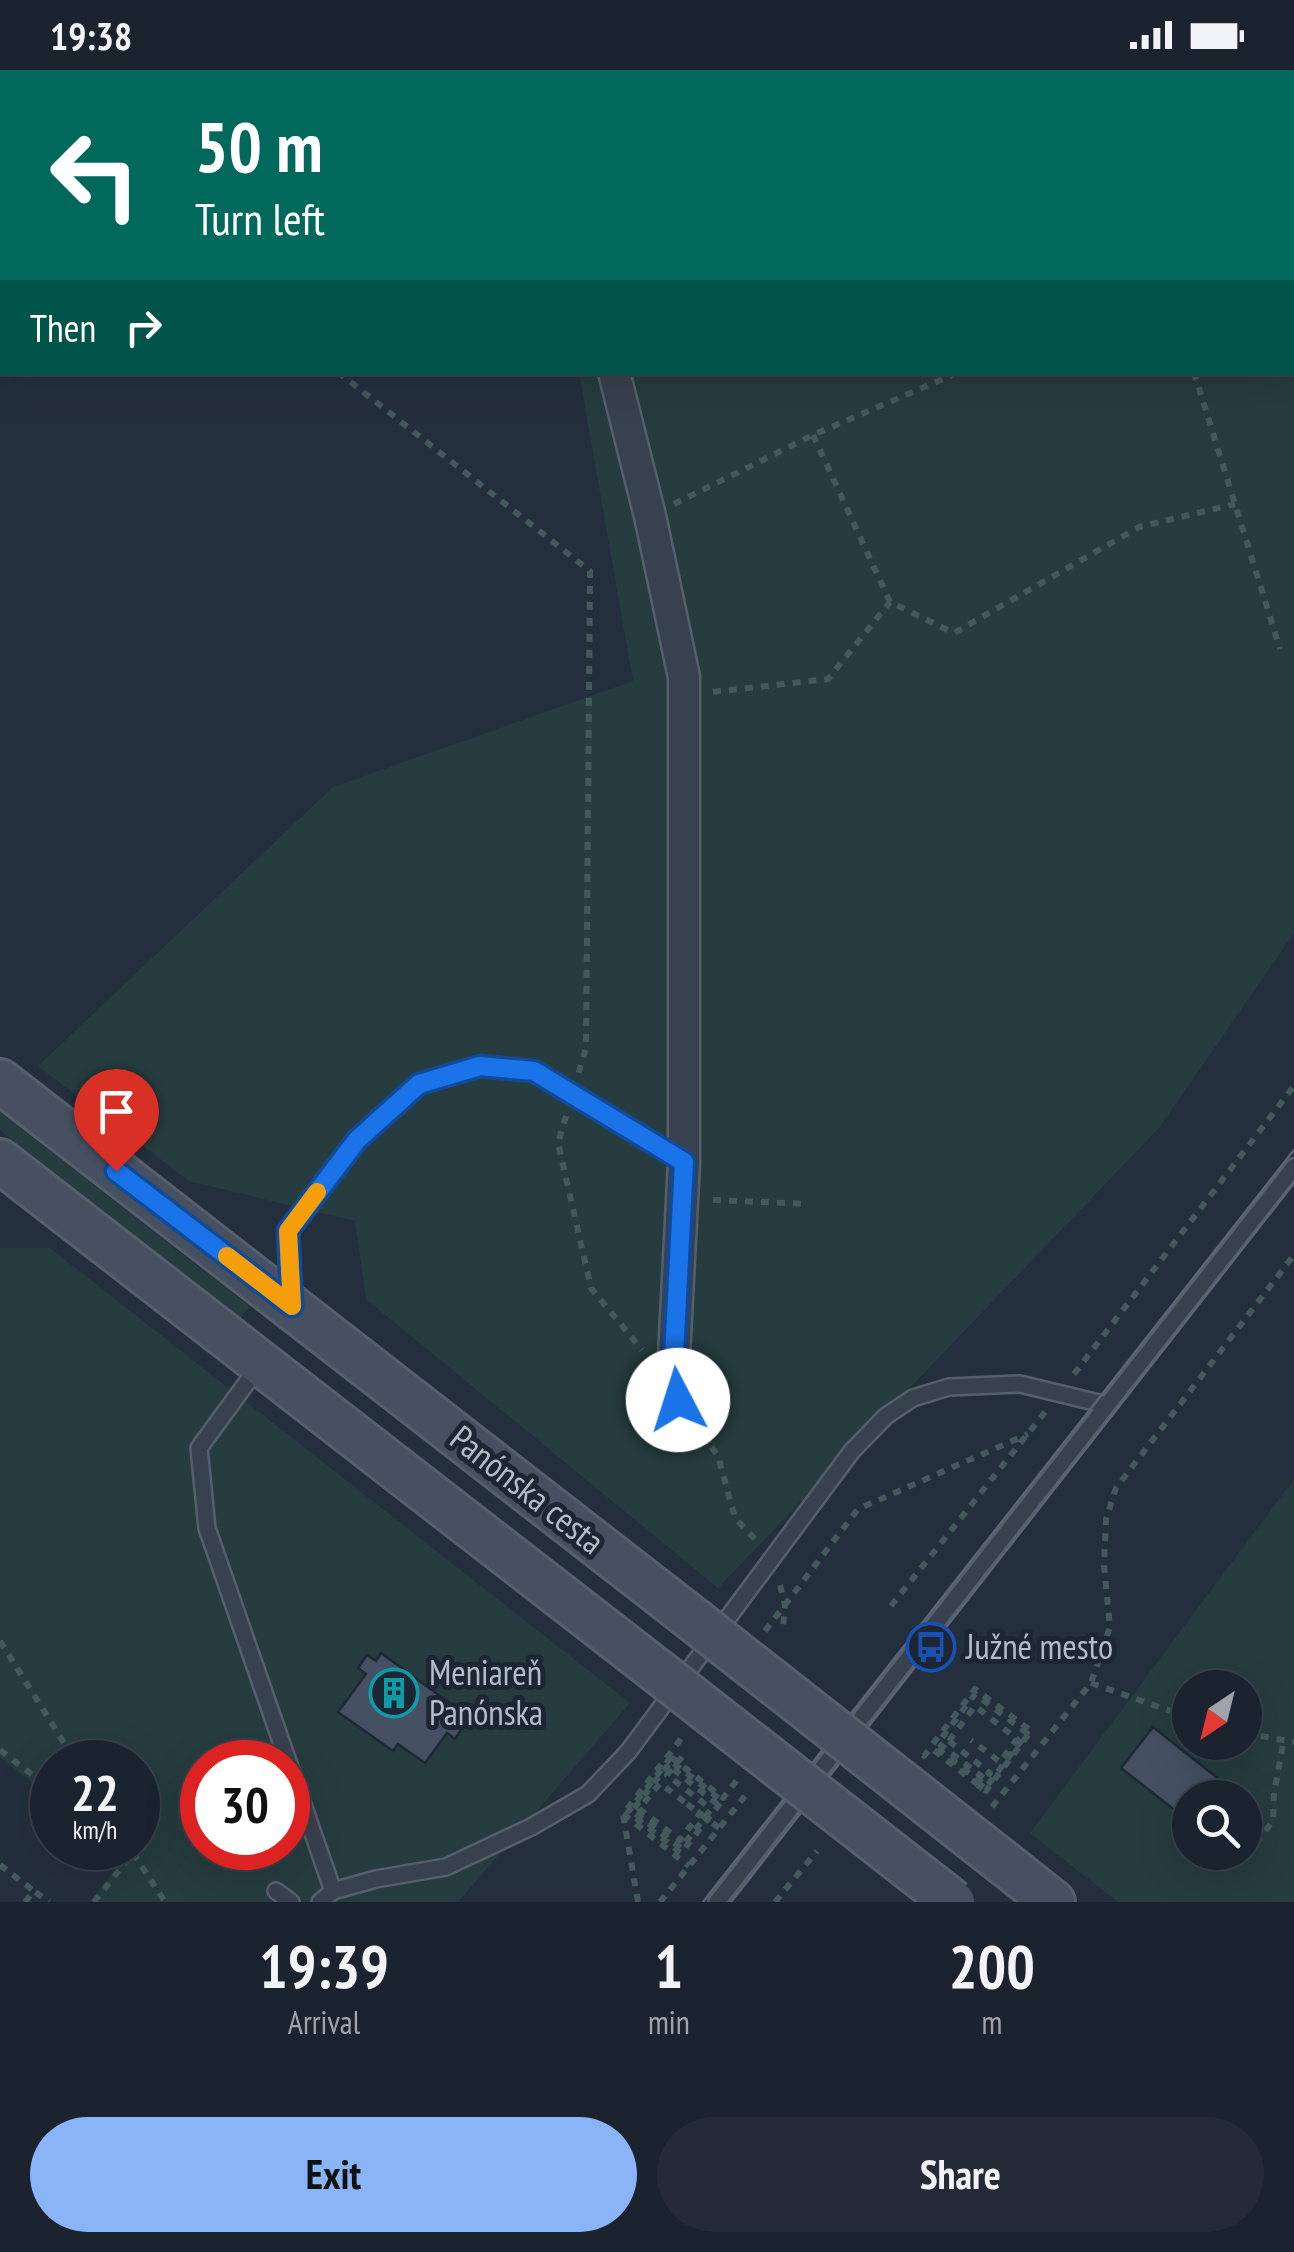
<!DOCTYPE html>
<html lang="en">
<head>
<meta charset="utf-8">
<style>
  :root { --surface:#1b232e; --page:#242b36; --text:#f1f3f6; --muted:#a0a4aa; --line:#39404a; --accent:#8ab4f8 }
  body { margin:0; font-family:"PT Sans Narrow",sans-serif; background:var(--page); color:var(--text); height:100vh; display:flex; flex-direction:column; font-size:38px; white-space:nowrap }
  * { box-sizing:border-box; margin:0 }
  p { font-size:32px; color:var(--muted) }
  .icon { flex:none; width:55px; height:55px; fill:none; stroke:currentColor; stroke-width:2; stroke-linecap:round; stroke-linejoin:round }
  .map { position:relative; height:1832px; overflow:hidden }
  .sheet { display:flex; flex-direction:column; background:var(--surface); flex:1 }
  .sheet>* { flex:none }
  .top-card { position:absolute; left:0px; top:0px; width:1295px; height:305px; box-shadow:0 10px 40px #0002,0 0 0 2px var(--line); background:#00695c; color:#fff; overflow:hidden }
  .needle { width:65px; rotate:215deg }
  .buttons { position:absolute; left:1172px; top:1600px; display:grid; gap:20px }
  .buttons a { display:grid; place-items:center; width:90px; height:90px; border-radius:50%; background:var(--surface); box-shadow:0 10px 40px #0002,0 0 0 2px var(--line); font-size:50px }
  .speed { position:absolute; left:30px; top:1670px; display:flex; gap:20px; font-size:50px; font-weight:700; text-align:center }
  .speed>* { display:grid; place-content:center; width:130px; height:130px; border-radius:50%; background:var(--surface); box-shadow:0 10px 40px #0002,0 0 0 2px var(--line); line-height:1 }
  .speed small { font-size:25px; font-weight:400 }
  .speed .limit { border:15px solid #d22; background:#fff; color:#111 }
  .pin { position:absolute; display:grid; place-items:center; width:85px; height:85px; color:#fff; margin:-102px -42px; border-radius:50% 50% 50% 0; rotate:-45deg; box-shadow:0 0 10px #0007 }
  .pin .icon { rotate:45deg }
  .me { position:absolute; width:110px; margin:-55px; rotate:355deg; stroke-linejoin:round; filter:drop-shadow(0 0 8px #0008) }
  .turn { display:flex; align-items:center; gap:35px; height:210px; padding:0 30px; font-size:45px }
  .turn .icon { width:130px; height:130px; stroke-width:2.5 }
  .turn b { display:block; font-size:70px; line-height:85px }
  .then { display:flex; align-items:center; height:95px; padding:0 30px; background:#0003; gap:20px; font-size:38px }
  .eta { display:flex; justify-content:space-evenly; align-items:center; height:170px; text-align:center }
  .eta b { font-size:60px; font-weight:600; line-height:70px }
  .cta { display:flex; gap:20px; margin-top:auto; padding:20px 30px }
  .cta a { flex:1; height:115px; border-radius:60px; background:var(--accent); color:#111; font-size:40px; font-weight:600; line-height:115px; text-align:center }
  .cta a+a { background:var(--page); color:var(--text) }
  .status { display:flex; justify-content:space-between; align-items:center; height:70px; padding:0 50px; background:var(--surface); direction:ltr }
  .status svg { height:28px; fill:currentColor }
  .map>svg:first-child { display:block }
  .green { fill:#263c3f; fill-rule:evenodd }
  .building { fill:#455162; stroke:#1f2835; stroke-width:2.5 }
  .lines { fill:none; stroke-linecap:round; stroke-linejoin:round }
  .service-casing { stroke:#565f6c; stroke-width:20 }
  .minor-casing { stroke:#565f6c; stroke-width:35 }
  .secondary-casing { stroke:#565f6c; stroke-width:48 }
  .path { stroke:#44595c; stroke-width:6; stroke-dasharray:8 8; stroke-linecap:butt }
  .service { stroke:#38414e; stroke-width:15 }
  .minor { stroke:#38414e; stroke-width:30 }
  .secondary { stroke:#465061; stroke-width:42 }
  .tram { stroke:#5a6575; stroke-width:2.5 }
  .secondary-bridge-casing { stroke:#565f6c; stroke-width:48; stroke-linecap:butt }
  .path-bridge { stroke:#44595c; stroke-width:6; stroke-dasharray:8 8; stroke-linecap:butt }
  .secondary-bridge { stroke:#465061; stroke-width:42 }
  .route-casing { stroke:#114b97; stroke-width:25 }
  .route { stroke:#1a73e8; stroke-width:18 }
  .slow { stroke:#f59e0b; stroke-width:18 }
  .labels { text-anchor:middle; stroke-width:10; stroke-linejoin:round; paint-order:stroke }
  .street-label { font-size:35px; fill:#b4bcc9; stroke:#1d2633 }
  .poi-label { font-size:35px; fill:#b4bcc9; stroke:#1d2633; text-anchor:start }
</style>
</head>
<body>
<div class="status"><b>19:38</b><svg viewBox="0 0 49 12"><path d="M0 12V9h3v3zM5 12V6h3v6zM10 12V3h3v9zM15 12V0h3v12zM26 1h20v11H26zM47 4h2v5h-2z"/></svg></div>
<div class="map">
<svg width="1294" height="1832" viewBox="0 0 1294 1832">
  <rect width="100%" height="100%" fill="#242f3e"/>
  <!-- green -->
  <path class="green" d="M527 0H1294V863L1159 1058 718 1518 366 1229 355 1151 189 1111 38 996 333 717 633 611 579 303 1292 302V2H527Z
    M0 1042 250 1237 241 1248 0 1060Z
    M0 1178H50L630 1633 458 1832H90L125 1786 115 1778H138V1692H52V1728L0 1687ZM202 1692H288V1778H202Z
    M1294 1409V1832H1118L1030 1763ZM1190 1618H1245V1672H1190ZM1190 1728H1245V1782H1190Z"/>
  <!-- building -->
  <path class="building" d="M381 1583 462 1642 455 1652 463 1657 455 1669 447 1663 425 1693 398 1674 393 1681 338 1642 366 1604 358 1598 367 1585 376 1591Z
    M1153 1657 1234 1721 1229 1728H1190V1752L1121 1698Z"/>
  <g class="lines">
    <!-- service casing -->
    <g class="service-casing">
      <path id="service" d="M291 1226 288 1161 357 1071 419 1014 480 996 534 1001 684 1092
        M259 1296 199 1378 207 1458 333 1821
        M276 1821 291 1832
        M320 1832 333 1821 376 1809 446 1797 531 1757 588 1724 628 1682 852 1381 886 1346 913 1328 949 1317 1020 1314 1107 1335
        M717 1832 1294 1097"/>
    </g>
    <!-- minor casing -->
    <g class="minor-casing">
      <path id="minor" d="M539 0V2
        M77 2 79 0
        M0 98 2 95
        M0 125 2 129
        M0 200 2 197
        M0 239 2 240
        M614 302 650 446 684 607V1092L674 1286 678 1330"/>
    </g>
    <!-- secondary casing -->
    <g class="secondary-casing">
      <path id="secondary" d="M0 1011 694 1550
        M0 1091 656 1600
        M1005 1794 1053 1832"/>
    </g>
    <!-- path -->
    <path class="path" d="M338 302 590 501 586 978 578 1005
      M1194 302 1280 579
      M813 365 890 532 954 563 1139 457 1235 434
      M674 434 813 365 959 302
      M713 622 828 609 890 532
      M566 1046 558 1073 591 1218 642 1280
      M713 1130 809 1134
      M1074 1304 1294 1016
      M693 1351 718 1386 735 1448 756 1470
      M780 1515 785 1535 783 1558
      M891 1536 1045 1342
      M765 1561 858 1439 1028 1364
      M0 1571 76 1692
      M1091 1613 1190 1648
      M1245 1663 1294 1672
      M949 1671 975 1636 1017 1669 1000 1692 971 1670
      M0 1680 52 1720
      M923 1685 924 1686 931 1678 986 1721 1031 1661 975 1619 932 1675 987 1716 1027 1663 975 1624 938 1673 985 1709
      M671 1687 723 1728 737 1710
      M687 1734 719 1758
      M992 1737 1091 1613 1110 1557 1104 1496 1106 1449 1116 1418 1294 1185
      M623 1744 689 1796
      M1245 1777 1250 1781 1273 1751 1274 1723 1284 1669
      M133 1783 165 1832
      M0 1795 34 1821
      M25 1832 34 1821 49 1832
      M94 1832 133 1783 127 1778
      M638 1832 623 1744 684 1665
      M660 1832 745 1726
      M775 1832 817 1781"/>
    <!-- service -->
    <use href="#service" class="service"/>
    <!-- minor -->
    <use href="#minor" class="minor"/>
    <!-- secondary -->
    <use href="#secondary" class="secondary"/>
    <!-- tram -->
    <path class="tram" d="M703 1832 1294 1080
      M731 1832 1294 1113"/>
    <!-- secondary-bridge casing -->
    <g class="secondary-bridge-casing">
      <path id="secondary-bridge" d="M694 1550 1005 1794
        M656 1600 953 1832"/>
    </g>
    <!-- path-bridge -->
    <path class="path-bridge" d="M949 1671 990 1703 975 1724
      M671 1687 628 1742 681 1783 722 1731 671 1691 632 1741 681 1778 716 1733 672 1698
      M682 1687 667 1705 706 1735 680 1770 639 1739 660 1713 687 1734"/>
    <!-- secondary-bridge -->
    <use href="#secondary-bridge" class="secondary-bridge"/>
  </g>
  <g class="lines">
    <!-- route casing -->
    <g class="route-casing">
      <path id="route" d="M116 1101 292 1236 288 1161 357 1070 419 1014 480 996 534 1001 684 1092 674 1286 678 1330"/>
    </g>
    <!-- route -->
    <use href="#route" class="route"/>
    <!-- slow -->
    <path class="slow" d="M227 1186 292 1236 288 1161 317 1122"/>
  </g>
  <!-- icons -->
  <defs>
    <g id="bus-ring" transform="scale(2.5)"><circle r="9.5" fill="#1d2633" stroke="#1a4fb4" stroke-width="1.5"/><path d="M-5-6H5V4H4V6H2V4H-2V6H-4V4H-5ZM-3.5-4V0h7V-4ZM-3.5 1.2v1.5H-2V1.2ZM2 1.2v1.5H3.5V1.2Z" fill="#1a4fb4"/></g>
    <g id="building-ring" transform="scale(2.5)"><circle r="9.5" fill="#1d2633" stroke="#0f9aa8" stroke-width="1.5"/><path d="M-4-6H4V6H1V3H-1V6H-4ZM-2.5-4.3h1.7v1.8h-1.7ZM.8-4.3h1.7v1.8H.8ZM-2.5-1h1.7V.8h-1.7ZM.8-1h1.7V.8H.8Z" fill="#0f9aa8"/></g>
  </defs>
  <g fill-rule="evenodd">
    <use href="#bus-ring" x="931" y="1577"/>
    <use href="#building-ring" x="394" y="1623"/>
  </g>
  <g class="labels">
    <!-- street labels -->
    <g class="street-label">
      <text transform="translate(527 1420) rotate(38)" y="12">Panónska cesta</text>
    </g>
    <!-- poi labels -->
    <g class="poi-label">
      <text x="966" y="1589">Južné mesto</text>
      <text x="429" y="1615">Meniareň<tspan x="429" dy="40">Panónska</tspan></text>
    </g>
  </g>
</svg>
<div class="buttons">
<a><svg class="needle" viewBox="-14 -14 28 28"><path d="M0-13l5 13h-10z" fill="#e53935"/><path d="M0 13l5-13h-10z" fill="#a0a4aa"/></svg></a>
<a><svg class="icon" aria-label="search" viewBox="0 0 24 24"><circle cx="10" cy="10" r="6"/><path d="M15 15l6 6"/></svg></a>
</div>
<div class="speed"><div>22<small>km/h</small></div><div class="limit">30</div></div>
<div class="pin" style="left:116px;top:1101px;background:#d93025"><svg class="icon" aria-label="arrive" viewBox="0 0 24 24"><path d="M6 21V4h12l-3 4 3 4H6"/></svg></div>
<svg class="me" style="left:678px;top:1330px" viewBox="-20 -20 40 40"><circle r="19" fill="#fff"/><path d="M0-13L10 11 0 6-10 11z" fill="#1a73e8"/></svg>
<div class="top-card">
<div class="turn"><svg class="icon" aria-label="left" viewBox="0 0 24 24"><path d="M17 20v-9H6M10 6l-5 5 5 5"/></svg><div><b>50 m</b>Turn left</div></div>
<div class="then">Then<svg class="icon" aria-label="right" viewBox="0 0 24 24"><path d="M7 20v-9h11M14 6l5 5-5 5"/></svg></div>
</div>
</div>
<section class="sheet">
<div class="eta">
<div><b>19:39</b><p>Arrival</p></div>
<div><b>1</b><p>min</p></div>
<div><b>200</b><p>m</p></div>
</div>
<div class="cta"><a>Exit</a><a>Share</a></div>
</section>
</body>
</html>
